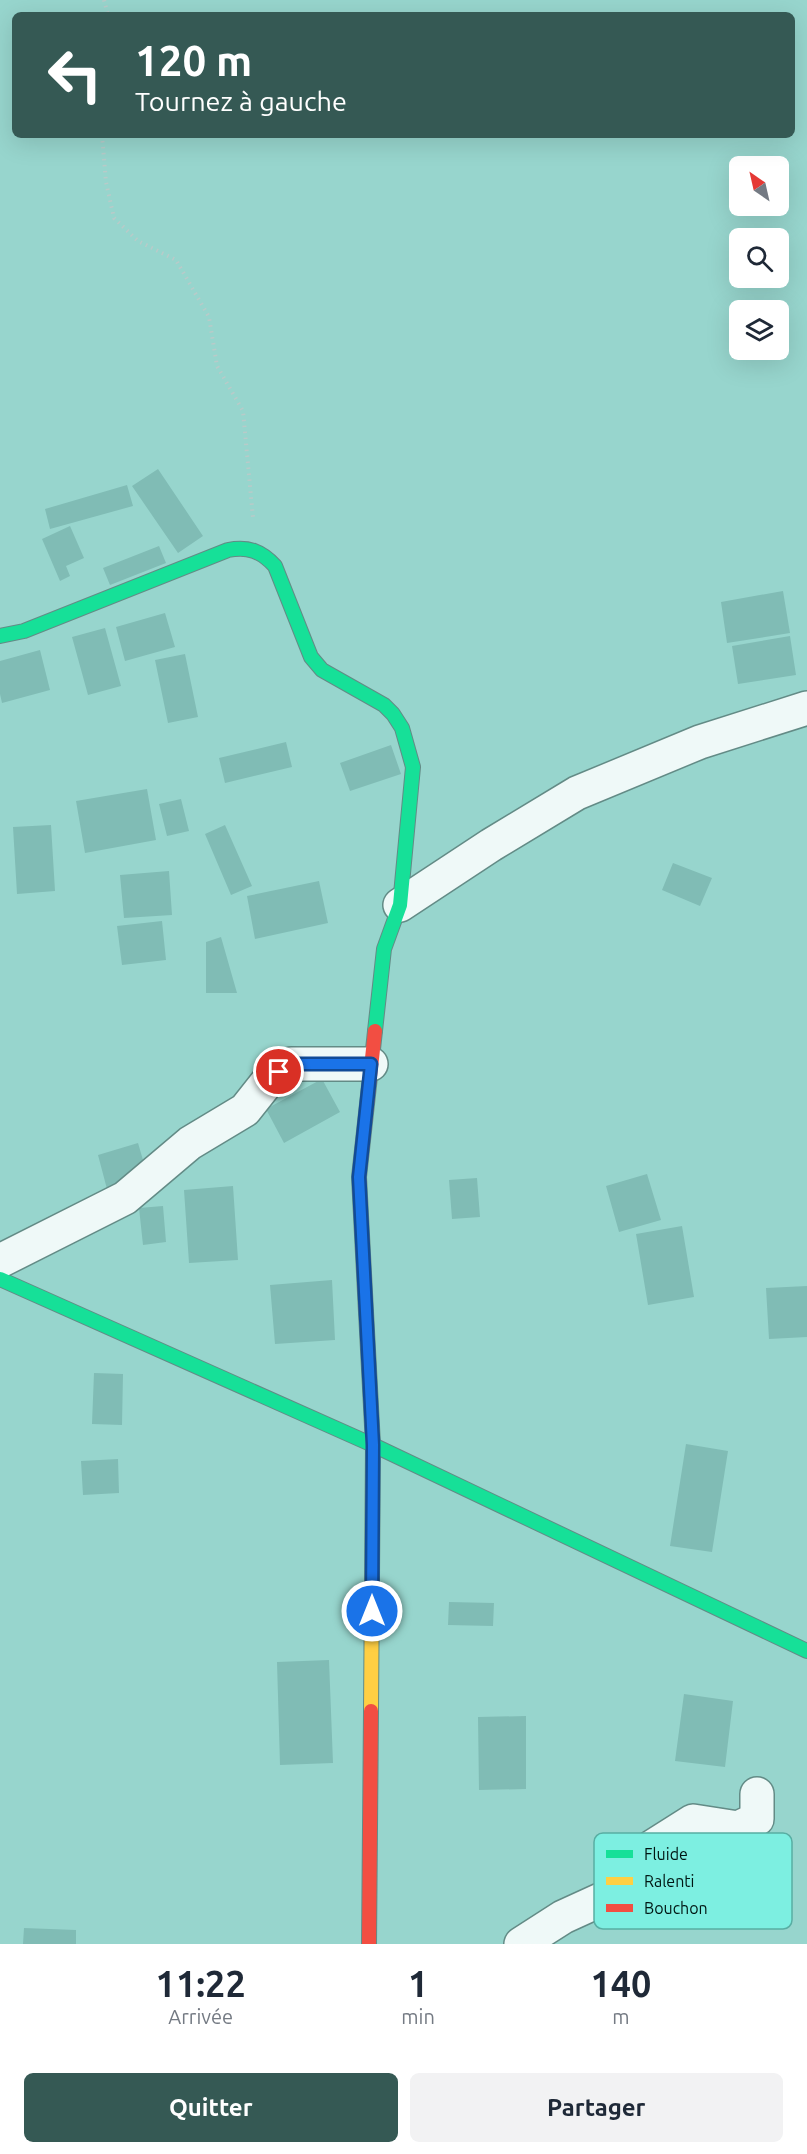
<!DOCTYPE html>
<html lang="fr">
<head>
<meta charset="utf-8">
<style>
  :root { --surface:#fff; --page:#f2f2f3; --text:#1f2937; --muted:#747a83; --accent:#355954 }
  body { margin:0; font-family:Ubuntu,sans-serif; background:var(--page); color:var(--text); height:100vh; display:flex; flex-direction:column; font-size:22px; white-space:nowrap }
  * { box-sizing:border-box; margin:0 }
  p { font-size:20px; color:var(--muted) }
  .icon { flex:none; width:33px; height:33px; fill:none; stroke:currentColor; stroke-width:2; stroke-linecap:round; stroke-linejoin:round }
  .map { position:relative; height:1944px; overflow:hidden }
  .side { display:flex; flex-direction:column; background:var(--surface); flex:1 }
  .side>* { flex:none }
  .top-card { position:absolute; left:12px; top:12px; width:783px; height:126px; border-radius:9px; box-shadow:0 6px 24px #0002; background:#355954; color:#fff; overflow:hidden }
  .needle { width:39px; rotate:326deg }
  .fabs { position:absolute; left:729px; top:156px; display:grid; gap:12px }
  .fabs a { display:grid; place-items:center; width:60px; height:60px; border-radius:9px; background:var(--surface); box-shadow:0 6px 24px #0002; font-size:30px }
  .pin { position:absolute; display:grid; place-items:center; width:51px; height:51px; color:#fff; margin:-26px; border:3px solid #fff; border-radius:50%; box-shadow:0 2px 6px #0007 }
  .me { position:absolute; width:66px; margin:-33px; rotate:0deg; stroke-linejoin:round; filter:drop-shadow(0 0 4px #0008) }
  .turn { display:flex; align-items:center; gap:21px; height:126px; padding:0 24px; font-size:27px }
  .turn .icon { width:78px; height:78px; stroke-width:2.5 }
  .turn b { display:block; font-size:42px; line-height:51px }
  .eta { display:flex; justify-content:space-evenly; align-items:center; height:102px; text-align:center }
  .eta b { font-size:36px; font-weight:700; line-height:42px }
  .primary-button { display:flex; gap:12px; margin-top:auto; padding:12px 24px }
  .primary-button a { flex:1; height:69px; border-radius:9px; background:var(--accent); color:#fff; font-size:24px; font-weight:700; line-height:69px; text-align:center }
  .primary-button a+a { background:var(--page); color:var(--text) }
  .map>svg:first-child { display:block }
  .building { fill:#80bcb5 }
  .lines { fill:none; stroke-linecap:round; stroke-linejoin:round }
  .street-casing { stroke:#638b86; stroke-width:36 }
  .fast-casing { stroke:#638b86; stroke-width:16 }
  .slow-casing { stroke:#638b86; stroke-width:16 }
  .jam-casing { stroke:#638b86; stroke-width:16 }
  .path { stroke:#b8cbc9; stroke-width:4; stroke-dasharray:1.5 4.5; stroke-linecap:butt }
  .street { stroke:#eff9f8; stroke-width:33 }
  .fast { stroke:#16e098; stroke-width:14 }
  .slow { stroke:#ffcf43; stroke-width:14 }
  .jam { stroke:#f24e42; stroke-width:14 }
  .route-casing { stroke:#114b97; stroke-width:15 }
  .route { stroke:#1a73e8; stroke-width:10 }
  .key { fill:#7defe1; stroke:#58aea3; stroke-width:1.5 }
  .key-label { font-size:16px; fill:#001613 }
</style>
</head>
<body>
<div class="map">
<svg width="807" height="1944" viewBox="0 0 807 1944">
  <rect width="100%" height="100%" fill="#97d5cd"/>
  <!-- building -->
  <path class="building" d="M158 469 203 536 178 553 132 486Z
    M127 485 133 506 50 529 45 509Z
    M70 526 84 558 66 566 70 576 60 581 42 539Z
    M159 546 166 563 110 585 103 568Z
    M783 591 790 633 727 643 721 602Z
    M165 613 175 647 125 661 116 627Z
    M105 628 121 686 88 695 72 637Z
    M790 636 796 675 738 684 732 646Z
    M40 650 50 690 2 703 0 694V661Z
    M185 654 198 717 168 723 155 660Z
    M286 742 292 767 225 783 219 758Z
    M391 745 401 774 350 791 340 763Z
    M147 789 156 840 85 853 76 801Z
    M181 799 189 831 167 836 159 804Z
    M51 825 55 891 17 894 13 827Z
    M225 825 252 886 231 895 205 834Z
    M673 863 712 878 700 906 662 890Z
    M169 871 172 915 124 918 120 875Z
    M319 881 328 923 255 939 247 896Z
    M162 921 166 960 122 965 117 926Z
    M221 937 237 993H206V942Z
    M322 1079 340 1112 284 1143 266 1109Z
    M138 1143 148 1177 107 1189 98 1155Z
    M647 1174 661 1220 619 1232 606 1186Z
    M477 1178 480 1217 452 1219 449 1180Z
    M233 1186 238 1260 189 1263 184 1190Z
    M163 1206 166 1242 143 1245 139 1208Z
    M682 1226 694 1297 648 1305 636 1234Z
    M332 1280 335 1340 275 1344 270 1285Z
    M807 1286V1337L769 1339 766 1288Z
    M94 1373 123 1374 122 1425 92 1424Z
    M686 1444 728 1451 712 1552 670 1546Z
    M118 1459 119 1493 83 1495 81 1461Z
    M449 1602 494 1603 493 1626 448 1625Z
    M329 1660 333 1763 280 1765 277 1662Z
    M684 1694 733 1701 725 1767 675 1761Z
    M526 1716V1789L479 1790 478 1717Z
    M24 1928 76 1930V1944H23Z"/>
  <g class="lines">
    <!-- street casing -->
    <g class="street-casing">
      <path id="street" d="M400 905 491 845 577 793 700 742 807 708
        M0 1261 125 1198 190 1143 245 1110 268 1081 291 1064H371
        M521 1944 563 1917 620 1891 644 1852 693 1821 738 1828 757 1819V1794"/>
    </g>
    <!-- fast casing -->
    <g class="fast-casing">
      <path id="fast" d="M0 636 24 631 228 550C248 546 261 551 275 566L311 657 322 670 384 705 393 714 402 728 413 767 400 905 384 949 375 1031
        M0 1279 373 1445 807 1651"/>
    </g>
    <!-- slow casing -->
    <g class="slow-casing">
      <path id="slow" d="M366 1312 373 1445 371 1711"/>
    </g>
    <!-- jam casing -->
    <g class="jam-casing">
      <path id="jam" d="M366 1312 359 1177 375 1031
        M369 1944 371 1711"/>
    </g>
    <!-- path -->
    <path class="path" d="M104 0 108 15
      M102 135 106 182 114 218 138 241 176 260 209 317 217 366 243 411 253 518"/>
    <!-- street -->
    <use href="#street" class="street"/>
    <!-- fast -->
    <use href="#fast" class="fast"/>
    <!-- slow -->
    <use href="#slow" class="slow"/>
    <!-- jam -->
    <use href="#jam" class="jam"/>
  </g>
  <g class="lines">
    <!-- route casing -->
    <g class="route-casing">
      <path id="route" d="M279 1072 291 1064H371L359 1177 373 1445 372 1611"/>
    </g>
    <!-- route -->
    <use href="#route" class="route"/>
  </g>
  <!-- legend -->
  <rect x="594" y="1833" width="198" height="96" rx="9" class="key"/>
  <rect x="606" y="1850" width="27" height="8" fill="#16e098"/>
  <rect x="606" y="1877" width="27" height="8" fill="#ffcf43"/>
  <rect x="606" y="1904" width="27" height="8" fill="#f24e42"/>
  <g class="key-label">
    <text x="644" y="1860">Fluide</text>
    <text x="644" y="1887">Ralenti</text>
    <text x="644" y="1914">Bouchon</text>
  </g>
</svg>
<div class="fabs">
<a><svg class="needle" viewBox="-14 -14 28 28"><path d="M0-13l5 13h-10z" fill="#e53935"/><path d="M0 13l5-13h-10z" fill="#747a83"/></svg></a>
<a><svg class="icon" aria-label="search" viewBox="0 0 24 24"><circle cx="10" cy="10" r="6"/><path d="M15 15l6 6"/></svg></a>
<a><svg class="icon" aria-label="layers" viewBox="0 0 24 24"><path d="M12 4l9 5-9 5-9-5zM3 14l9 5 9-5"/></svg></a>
</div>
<div class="pin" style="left:279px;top:1072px;background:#d93025"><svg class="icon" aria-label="arrive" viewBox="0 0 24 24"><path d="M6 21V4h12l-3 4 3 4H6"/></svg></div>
<svg class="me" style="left:372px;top:1611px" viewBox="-20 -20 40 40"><circle r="17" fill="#1a73e8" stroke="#fff" stroke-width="3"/><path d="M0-11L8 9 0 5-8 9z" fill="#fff"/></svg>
<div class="top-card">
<div class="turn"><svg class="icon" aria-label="left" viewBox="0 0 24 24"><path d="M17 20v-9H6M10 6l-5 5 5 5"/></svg><div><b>120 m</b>Tournez à gauche</div></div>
</div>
</div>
<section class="side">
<div class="eta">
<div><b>11:22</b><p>Arrivée</p></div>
<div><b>1</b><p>min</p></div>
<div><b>140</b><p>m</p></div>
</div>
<div class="primary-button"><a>Quitter</a><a>Partager</a></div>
</section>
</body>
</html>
